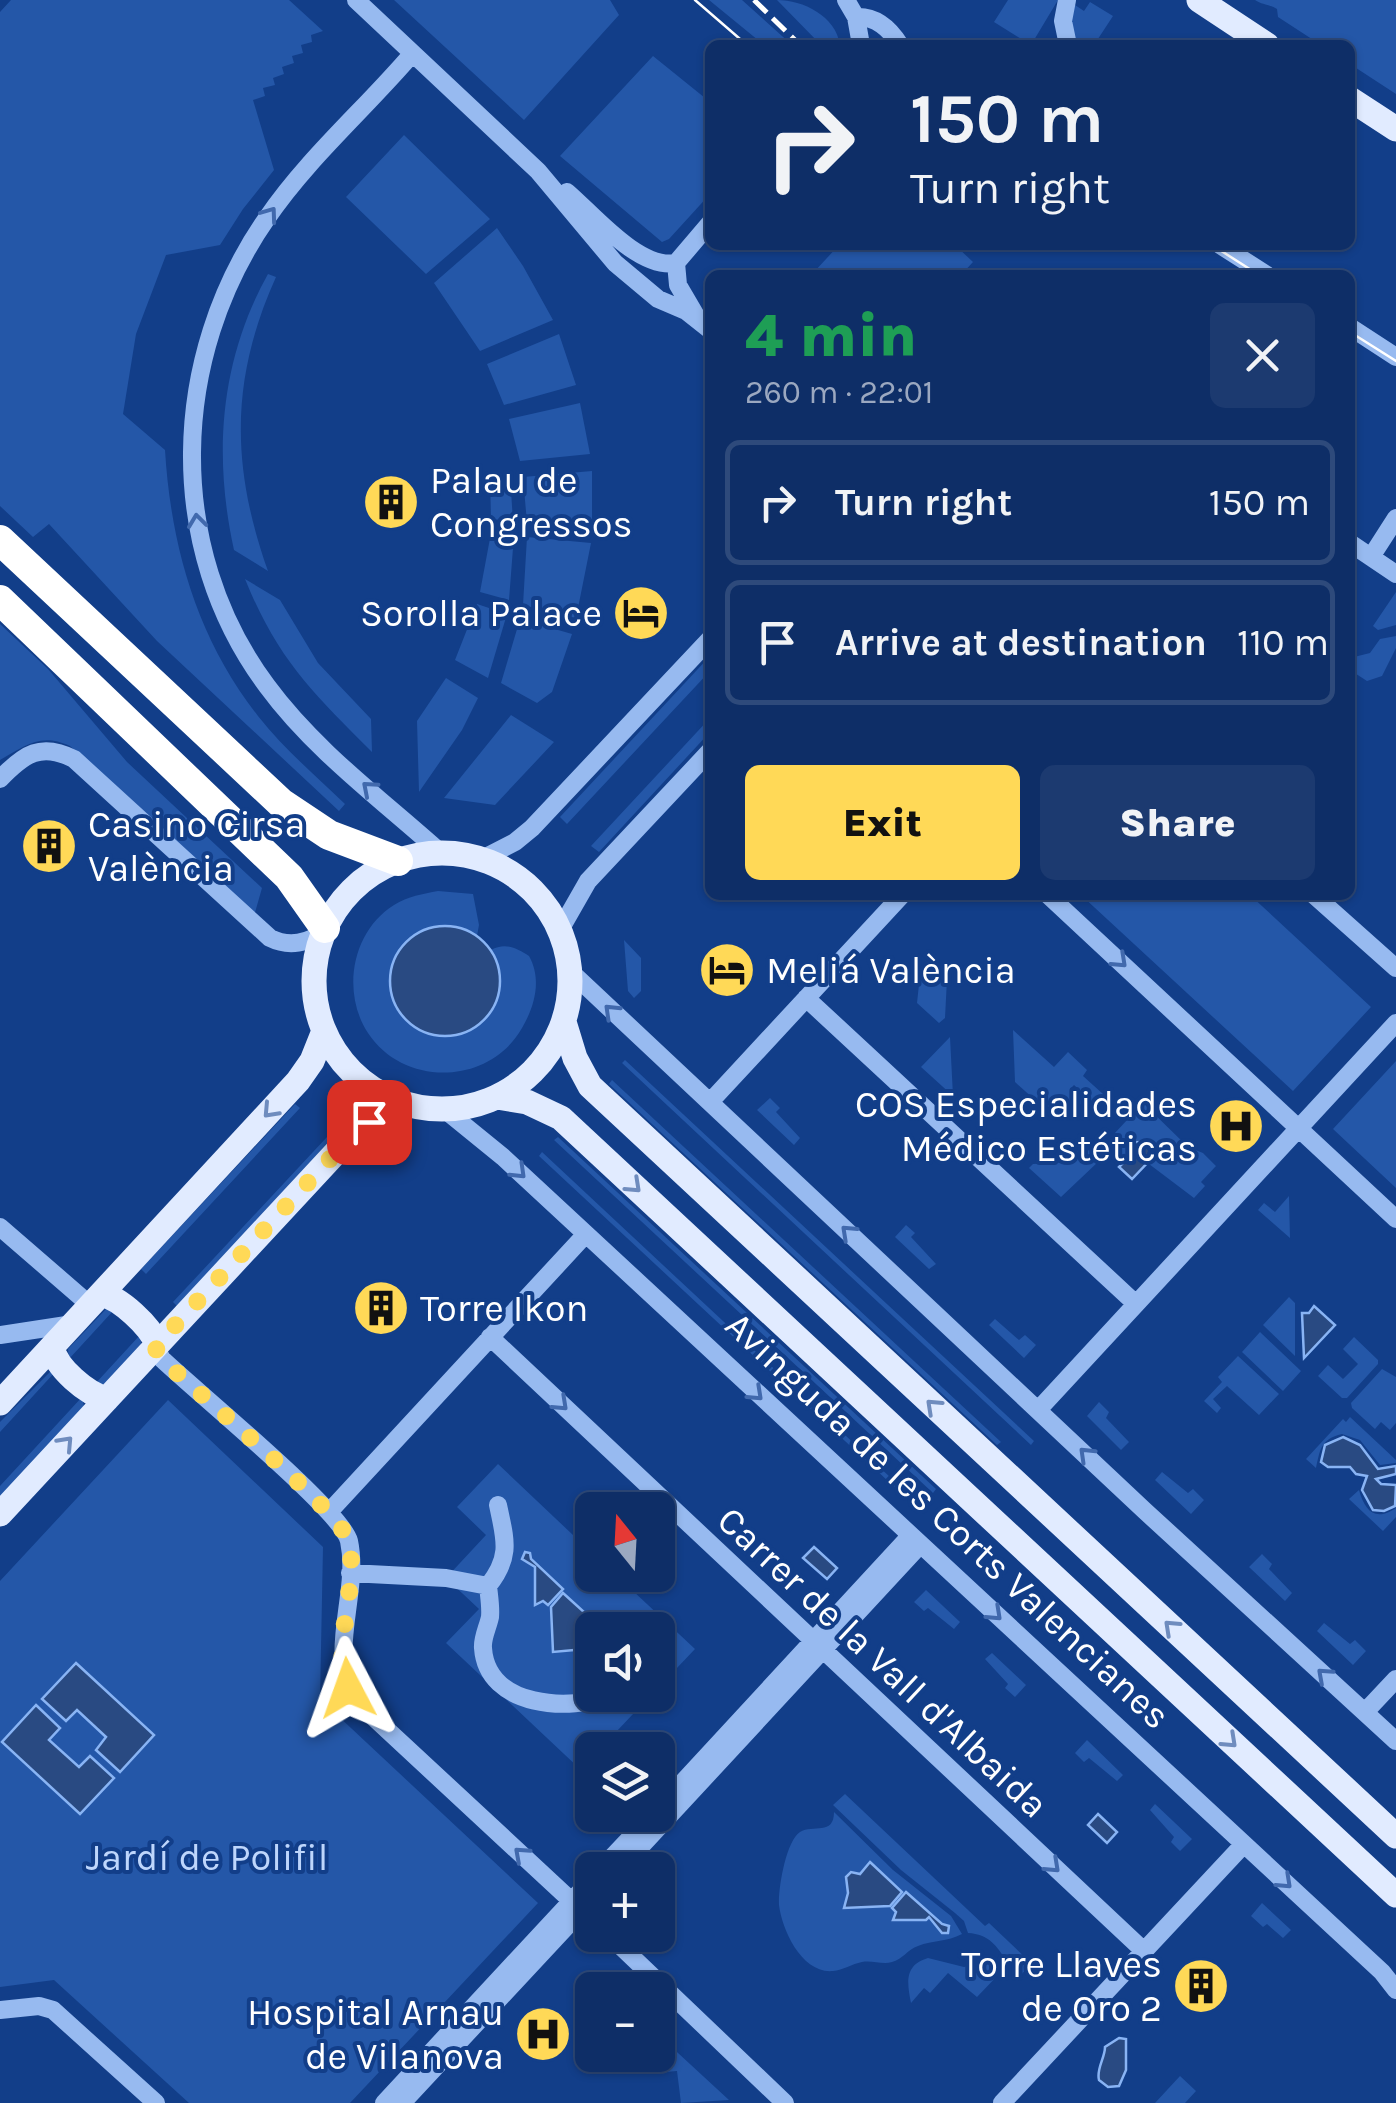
<!DOCTYPE html>
<html lang="en">
<head>
<meta charset="utf-8">
<style>
  :root { --surface:#0e2e67; --page:#1c3a70; --text:#f1f3f6; --muted:#9ba8c0; --line:#2e4a7b; --accent:#ffd957 }
  body { margin:0; font-family:Karla,sans-serif; background:var(--page); color:var(--text); height:100vh; display:flex; flex-direction:column; font-size:38px; white-space:nowrap }
  * { box-sizing:border-box; margin:0 }
  p { font-size:32px; color:var(--muted) }
  .icon { flex:none; width:55px; height:55px; fill:none; stroke:currentColor; stroke-width:2; stroke-linecap:round; stroke-linejoin:round }
  .map { position:relative; flex:1; overflow:hidden }
  .panel { position:absolute; left:705px; top:270px; width:650px; height:630px; display:flex; flex-direction:column; background:var(--surface); border-radius:15px; box-shadow:0 2px 8px #0004,0 0 0 2px var(--line) }
  .panel>* { flex:none }
  .guide { position:absolute; left:705px; top:40px; width:650px; height:210px; border-radius:15px; box-shadow:0 2px 8px #0004,0 0 0 2px var(--line); background:#0e2e67; color:var(--text); overflow:hidden }
  .needle { width:65px; rotate:342deg }
  .controls { position:absolute; left:575px; top:1492px; display:grid; gap:20px }
  .controls a { display:grid; place-items:center; width:100px; height:100px; border-radius:15px; background:var(--surface); box-shadow:0 2px 8px #0004,0 0 0 2px var(--line); font-size:50px }
  .pin { position:absolute; display:grid; place-items:center; width:85px; height:85px; color:#fff; margin:-42px; border-radius:20px; box-shadow:0 5px 15px #0006 }
  .me { position:absolute; width:110px; margin:-55px; rotate:356deg; stroke-linejoin:round; filter:drop-shadow(0 0 8px #0008) }
  .turn { display:flex; align-items:center; gap:35px; height:210px; padding:0 40px; font-size:45px }
  .turn .icon { width:130px; height:130px; stroke-width:2.5 }
  .turn b { display:block; font-size:70px; line-height:85px }
  .round { display:grid; place-items:center; flex:none; width:105px; height:105px; border-radius:15px; background:var(--page) }
  .summary { display:flex; align-items:center; justify-content:space-between; height:170px; padding:0 40px }
  h1 { font-size:60px; font-weight:800; line-height:75px; color:#1e9e55 }
  .button { display:flex; gap:20px; margin-top:auto; padding:20px 40px }
  .button a { flex:1; height:115px; border-radius:15px; background:var(--accent); color:#111; font-size:40px; font-weight:800; line-height:115px; text-align:center }
  .button a+a { background:var(--page); color:var(--text) }
  ul { padding:0; list-style:none }
  li { display:flex; align-items:center; gap:30px; height:125px; margin:0 20px 15px; padding:0 20px; border:5px solid var(--line); border-radius:15px }
  li div { flex:1 }
  li b { display:block; font-size:38px }
  li em { font-style:normal }
  .map>svg:first-child { display:block }
  .green { fill:#2457a8 }
  .water { fill:#294a82; stroke:#89b4f4; stroke-width:2.5 }
  .lines { fill:none; stroke-linecap:round; stroke-linejoin:round }
  .minor { stroke:#97baf0; stroke-width:18 }
  .major { stroke:#e1ebff; stroke-width:25 }
  .highway { stroke:#fff; stroke-width:30 }
  .tram { stroke:#fff; stroke-width:2.5 }
  .rail { stroke:#fff; stroke-width:5; stroke-dasharray:18 8; stroke-linecap:butt }
  .oneway { stroke:#4169ad }
  .oneway2 { stroke:#6f8cbe }
  .route { stroke:#ffd957; stroke-width:18; stroke-dasharray:0 32.4 }
  .labels { text-anchor:middle; stroke-width:8; stroke-linejoin:round; paint-order:stroke }
  .poi-label { font-size:38px; fill:#fff; stroke:#123e89; text-anchor:start }
  .street-label { font-size:38px; fill:#fff; stroke:#123e89 }
  .park-label { font-size:38px; fill:#bed6fc; stroke:#123e89 }
</style>
</head>
<body>
<div class="map">
<svg width="1396" height="2103" viewBox="0 0 1396 2103">
  <rect width="100%" height="100%" fill="#123e89"/>
  <!-- green -->
  <path class="green" d="M11 0H289L323 31 311 35 312 42 301 45 303 53 292 56 294 63 282 67 284 74 273 78 275 85 263 88 265 96 253 100 274 170 243 209 220 245 166 255 136 334 123 414 165 450C171 547 197 638 258 716 283 748 315 775 345 804L339 811 157 641 49 524 33 537 0 506V12Z
    M394 0H610L619 15 524 120Z
    M709 0H742L792 45H764Z
    M777 0C803 0 836 16 840 45H821Z
    M1008 0H1058L1031 45 994 22Z
    M1255 0H1396V94L1350 64V45H1321L1278 17 1277 9C1269 4 1262 5 1255 0Z
    M1090 2 1113 16 1094 45H1070L1067 16 1075 5 1084 11Z
    M653 56 710 102V194L669 239 662 242 560 156Z
    M404 135 490 219 426 274 346 197Z
    M497 228 523 266 553 320 480 351 434 283Z
    M839 245H955L973 262 961 275H818L814 272Z
    M268 274 276 277C230 379 231 467 268 571L234 550C213 455 220 360 268 274Z
    M559 334 576 385 504 405 487 364Z
    M580 403 590 454 520 461 509 419Z
    M592 471V526L527 523 523 477Z
    M510 476 513 521 491 519 490 477Z
    M491 533 514 535 509 600 480 592Z
    M527 537 591 543 576 618 523 605Z
    M245 579 280 600 318 663 371 719 372 752C312 692 278 660 245 579Z
    M1396 592V625L1378 630 1373 626Z
    M477 604 507 614 488 678 455 660Z
    M520 619 572 634 552 692 537 703 501 683Z
    M0 624 48 669 127 762 262 888 254 916 70 746C40 732 25 746 0 760Z
    M1396 636V648L1382 676 1367 681 1350 670V658L1370 653 1380 639Z
    M710 656V671L567 824 560 817Z
    M446 678 478 698 462 730 419 792 417 721Z
    M511 715 554 742 495 805 444 798Z
    M710 718V732L599 852 591 846Z
    M438 891 473 894 479 925 477 936 450 925 433 926 389 978 391 995 398 1012 462 1034 477 1026 489 1015 499 967 491 950C505 942 517 948 529 956 542 979 535 1006 522 1028 490 1085 404 1088 368 1033 341 992 352 931 394 905 408 896 423 894 438 891Z
    M1081 895H1250L1371 1007 1293 1091Z
    M624 940 641 958V991L634 998 628 991Z
    M930 964 947 979 945 1018 939 1023 917 1003 920 975Z
    M1013 1030 1054 1067 1068 1052 1087 1070 1083 1076 1113 1103 1095 1104 1074 1085 1070 1089 1084 1104 1043 1107 1015 1082Z
    M950 1037 953 1096 921 1067Z
    M625 1060 1034 1441 1031 1445 622 1063Z
    M1396 1061V1188L1333 1129Z
    M612 1080 1001 1442 997 1445 609 1084Z
    M770 1098 780 1108 776 1112 800 1138 794 1145 757 1110Z
    M1143 1103 1188 1147 1203 1153 1216 1166 1201 1182 1205 1186 1194 1198 1149 1164 1161 1151 1153 1150 1152 1140H1129V1153L1120 1162 1114 1156 1113 1135Z
    M295 1104 300 1108 146 1274 141 1269Z
    M327 1137 332 1141 178 1307 173 1302Z
    M558 1137 936 1489 933 1493 554 1140Z
    M1099 1150V1161L1061 1197 1029 1168 1033 1164 1073 1162V1151Z
    M542 1152 906 1492 903 1495 539 1156Z
    M1289 1196 1290 1238 1258 1210 1264 1203 1275 1212Z
    M906 1225 915 1233 911 1237 936 1264 929 1269 895 1237Z
    M1289 1297 1295 1303V1356L1263 1325Z
    M107 1308 113 1311 69 1359 68 1349Z
    M995 1319 1019 1340 1025 1335 1036 1345 1024 1358 989 1325Z
    M1260 1332 1301 1371 1283 1391 1242 1352Z
    M140 1335 141 1345 105 1384H95Z
    M1354 1337 1378 1360V1364L1347 1398H1342L1318 1376 1328 1365 1343 1379 1358 1364 1343 1349Z
    M1238 1356 1279 1394 1259 1415 1227 1386 1213 1399 1221 1408 1217 1413 1204 1401 1222 1382 1218 1377Z
    M1382 1369 1396 1377V1423L1390 1430 1381 1422 1375 1429 1352 1408 1351 1403Z
    M51 1371H56L0 1432V1422Z
    M82 1397 84 1407 0 1497V1486Z
    M168 1400 323 1547 320 1699 538 1903 350 2103H189L54 1980 0 1987V1581Z
    M1099 1402 1109 1412 1106 1418 1129 1442 1121 1450 1087 1416Z
    M1350 1417 1396 1460V1463L1380 1465 1360 1440 1342 1434C1320 1439 1320 1451 1316 1468L1306 1459 1343 1419 1346 1422Z
    M498 1464 592 1553V1575H616L695 1649 658 1688V1630H592V1695H651L599 1750H592V1757L581 1770 446 1643 479 1609 446 1578 486 1535 457 1507Z
    M1162 1472 1188 1493 1193 1489 1204 1500 1191 1514 1155 1480Z
    M1359 1490C1365 1511 1375 1522 1396 1508V1517L1383 1531 1349 1499Z
    M1262 1554 1272 1564 1269 1569 1292 1593 1285 1601 1249 1567Z
    M926 1590 960 1622 954 1629 928 1608 924 1611 914 1602Z
    M1324 1623 1350 1644 1355 1640 1366 1651 1353 1665 1317 1631Z
    M992 1653 1026 1685 1015 1697 1005 1688 1008 1684 985 1659Z
    M1087 1740 1123 1775 1117 1781 1089 1758 1084 1762 1075 1753Z
    M845 1794 985 1926 989 1923 1031 1963 1021 1975 1015 1969 1021 1962 1015 1955 1007 1962C997 1946 989 1934 968 1933L964 1921 955 1913 901 1870 833 1805Z
    M1155 1804 1192 1839 1180 1851 1171 1842 1174 1837 1150 1810Z
    M834 1812 893 1870 951 1916 962 1934C947 1942 933 1940 918 1946 908 1949 902 1960 892 1962 883 1965 872 1960 862 1962 852 1964 843 1970 833 1971 802 1974 782 1930 779 1905 778 1889 786 1841 800 1832 813 1824 834 1836 834 1812Z
    M1262 1903 1291 1930 1283 1938 1267 1924 1263 1927 1251 1916Z
    M928 1958 964 1967 990 1960 1001 1972 977 1997 948 1973 930 1993 924 1988 911 2003C907 1983 904 1965 928 1958Z
    M665 2041 729 2100 681 2103 677 2071 666 2072 662 2044Z
    M1180 2076 1196 2091 1185 2103H1155Z"/>
  <!-- water -->
  <path class="water" d="M390 981a55 55 0 1 1 110 0a55 55 0 1 1-110 0Z
    M1131 1142H1150L1151 1159 1132 1179 1119 1167 1132 1154Z
    M1314 1306 1335 1325 1304 1358 1302 1313H1309Z
    M1343 1437 1360 1445 1378 1469 1396 1466V1474L1376 1479 1381 1484 1396 1485 1395 1506 1384 1511 1373 1510 1362 1490 1367 1476 1356 1474 1350 1467H1328L1321 1462 1325 1445Z
    M814 1547 837 1568 827 1579 803 1558Z
    M525 1552 530 1553 531 1559 563 1589 548 1605 543 1601 535 1605V1567L522 1559Z
    M563 1593 595 1622 585 1633V1649L553 1652 551 1607Z
    M76 1663 154 1735 120 1772 96 1750 106 1737 77 1710 66 1721 42 1699Z
    M36 1705 60 1728 49 1740 79 1767 90 1756 114 1778 80 1814 2 1742Z
    M1098 1814 1117 1832 1107 1843 1088 1825Z
    M870 1862 902 1892 890 1906 844 1908 848 1893 846 1877 851 1872 860 1874Z
    M906 1892 942 1924 949 1926 948 1933H942L929 1917 926 1920H893L896 1912 892 1908Z
    M1119 2038 1126 2039V2070L1119 2086 1108 2087 1099 2080C1096 2069 1105 2058 1105 2047Z"/>
  <g class="lines">
    <!-- minor -->
    <path class="minor" d="M356 0 538 171 615 263 658 299 686 311 710 330
      M846 0 856 17 861 45
      M1067 0 1063 21 1068 45
      M856 17C876 16 890 29 900 45
      M412 54C365 109 308 158 267 218 170 357 164 548 267 686 314 750 382 800 441 853
      M567 192C594 215 639 270 676 263
      M1220 245 1267 275
      M695 314 678 285 676 263 710 223
      M1350 327 1396 357
      M1350 543 1396 574
      M1371 557 1396 518
      M0 779C24 754 41 742 74 759L270 938C288 947 309 944 325 930
      M482 859 515 842 532 828 710 639
      M1048 895 1396 1219
      M1314 895 1396 968
      M560 930 588 881 710 751
      M570 971 1145 1511 1396 1741
      M806 998 1136 1304
      M710 1102 902 895
      M444 1109 503 1157 1382 1972 1396 1990
      M0 1227 90 1305
      M0 1335 73 1324
      M490 1337 1144 1951
      M155 1347 162 1359C193 1389 342 1511 349 1541 360 1593 327 1651 355 1700L592 1920
      M1039 1409 1396 1023
      M498 1505C505 1539 512 1556 488 1586 489 1596 491 1607 490 1617 488 1627 482 1638 483 1648 487 1708 571 1712 612 1695
      M329 1512 585 1235
      M350 1573 446 1578 488 1586
      M1365 1712 1396 1679
      M658 1809 910 1536
      M600 1870 652 1815
      M619 1870 920 1545
      M609 1935 785 2103
      M0 2010 39 2006 53 2010 156 2103
      M384 2103 592 1879
      M402 2103 592 1899
      M1002 2103 1244 1844"/>
    <!-- major -->
    <path class="major" d="M1199 0 1267 45
      M1350 99 1396 129
      M314 981a128 128 0 1 1 256 0a128 128 0 1 1-256 0Z
      M564 1022 575 1058 590 1086 1396 1836
      M497 1097 527 1102 561 1118 1396 1895
      M101 1294C120 1298 150 1326 157 1344
      M52 1347C56 1368 87 1394 107 1399
      M0 1403 298 1081 312 1061 324 1031
      M0 1514 354 1133 403 1103"/>
    <!-- highway -->
    <path class="highway" d="M0 540 281 803 329 835 398 861
      M0 600 289 877 325 928"/>
    <!-- tram -->
    <path class="tram" d="M695 0 747 45
      M1212 245 1259 275
      M1350 332 1396 361"/>
    <!-- rail -->
    <path class="rail" d="M754 0 800 45"/>
  </g>
  <!-- one-way arrows -->
  <defs><path id="oneway-chevron" d="M-2-3.5L2.5 0L-2 3.5" fill="none" stroke-width="1.6" stroke-linecap="round" stroke-linejoin="round" transform="scale(2.5)"/></defs>
  <g class="oneway">
    <use href="#oneway-chevron" transform="translate(270 214) rotate(-54)"/>
    <use href="#oneway-chevron" transform="translate(197 521) rotate(-97)"/>
    <use href="#oneway-chevron" transform="translate(369 788) rotate(-139)"/>
    <use href="#oneway-chevron" transform="translate(1120 961) rotate(43)"/>
    <use href="#oneway-chevron" transform="translate(611 1011) rotate(-136)"/>
    <use href="#oneway-chevron" transform="translate(519 1172) rotate(44)"/>
    <use href="#oneway-chevron" transform="translate(848 1232) rotate(-137)"/>
    <use href="#oneway-chevron" transform="translate(756 1394) rotate(43)"/>
    <use href="#oneway-chevron" transform="translate(561 1404) rotate(43)"/>
    <use href="#oneway-chevron" transform="translate(1086 1454) rotate(-136)"/>
    <use href="#oneway-chevron" transform="translate(995 1614) rotate(43)"/>
    <use href="#oneway-chevron" transform="translate(1324 1675) rotate(-138)"/>
    <use href="#oneway-chevron" transform="translate(521 1854) rotate(-138)"/>
    <use href="#oneway-chevron" transform="translate(1053 1866) rotate(43)"/>
    <use href="#oneway-chevron" transform="translate(1285 1882) rotate(43)"/>
  </g>
  <g class="oneway2">
    <use href="#oneway-chevron" transform="translate(270 1111) rotate(133)"/>
    <use href="#oneway-chevron" transform="translate(634 1186) rotate(43)"/>
    <use href="#oneway-chevron" transform="translate(933 1406) rotate(-137)"/>
    <use href="#oneway-chevron" transform="translate(66 1443) rotate(-47)"/>
    <use href="#oneway-chevron" transform="translate(1171 1627) rotate(-137)"/>
    <use href="#oneway-chevron" transform="translate(1230 1741) rotate(43)"/>
  </g>
  <g class="lines">
    <!-- route -->
    <path class="route" d="M348 1688C331 1643 359 1589 349 1542 342 1512 194 1390 162 1359L155 1347 354 1133 369 1122"/>
  </g>
  <!-- icons -->
  <defs>
    <g id="building-disc" transform="scale(2.875)"><circle r="9.5" fill="#ffd957" stroke="#123e89"/><path d="M-4-6H4V6H1V3H-1V6H-4ZM-2.5-4.3h1.7v1.8h-1.7ZM.8-4.3h1.7v1.8H.8ZM-2.5-1h1.7V.8h-1.7ZM.8-1h1.7V.8H.8Z" fill="#111"/></g>
    <g id="hotel-disc" transform="scale(2.875)"><circle r="9.5" fill="#ffd957" stroke="#123e89"/><path d="M-6-4.5h1.5V1H6V5H4.5V3h-9V5H-6ZM-4 0a1.8 1.8 0 1 1 3.6 0ZM.5 0V-2.5h3Q6-2.5 6 0Z" fill="#111"/></g>
    <g id="hospital-disc" transform="scale(2.875)"><circle r="9.5" fill="#ffd957" stroke="#123e89"/><path d="M-5-5h3v3.5h4V-5h3V5h-3V1.5h-4V5h-3Z" fill="#111"/></g>
  </defs>
  <g fill-rule="evenodd">
    <use href="#building-disc" x="391" y="502"/>
    <use href="#hotel-disc" x="641" y="613"/>
    <use href="#building-disc" x="49" y="846"/>
    <use href="#hotel-disc" x="727" y="970"/>
    <use href="#hospital-disc" x="1236" y="1126"/>
    <use href="#building-disc" x="381" y="1308"/>
    <use href="#building-disc" x="1201" y="1986"/>
    <use href="#hospital-disc" x="543" y="2034"/>
  </g>
  <g class="labels">
    <!-- poi labels -->
    <g class="poi-label">
      <text x="430" y="493">Palau de<tspan x="430" dy="44">Congressos</tspan></text>
      <text x="602" y="626" text-anchor="end">Sorolla Palace</text>
      <text x="88" y="837">Casino Cirsa<tspan x="88" dy="44">València</tspan></text>
      <text x="766" y="983">Meliá València</text>
      <text x="1197" y="1117" text-anchor="end">COS Especialidades<tspan x="1197" dy="44">Médico Estéticas</tspan></text>
      <text x="420" y="1321">Torre Ikon</text>
      <text x="1162" y="1977" text-anchor="end">Torre Llaves<tspan x="1162" dy="44">de Oro 2</tspan></text>
      <text x="504" y="2025" text-anchor="end">Hospital Arnau<tspan x="504" dy="44">de Vilanova</tspan></text>
    </g>
    <!-- street labels -->
    <g class="street-label">
      <text transform="translate(948 1520) rotate(43)" y="13">Avinguda de les Corts Valencianes</text>
      <text transform="translate(883 1662) rotate(43)" y="13">Carrer de la Vall d'Albaida</text>
    </g>
    <!-- park labels -->
    <g class="park-label">
      <text x="207" y="1870">Jardí de Polifil</text>
    </g>
  </g>
</svg>
<div class="controls">
<a><svg class="needle" viewBox="-14 -14 28 28"><path d="M0-13l5 13h-10z" fill="#e53935"/><path d="M0 13l5-13h-10z" fill="#9ba8c0"/></svg></a>
<a><svg class="icon" aria-label="sound" viewBox="0 0 24 24"><path d="M4 9h4l5-4v14l-5-4H4zM17 9q2 3 0 6"/></svg></a>
<a><svg class="icon" aria-label="layers" viewBox="0 0 24 24"><path d="M12 4l9 5-9 5-9-5zM3 14l9 5 9-5"/></svg></a>
<a>+</a>
<a>−</a>
</div>
<div class="pin" style="left:369px;top:1122px;background:#d93025"><svg class="icon" aria-label="arrive" viewBox="0 0 24 24"><path d="M6 21V4h12l-3 4 3 4H6"/></svg></div>
<svg class="me" style="left:348px;top:1688px" viewBox="-20 -20 40 40"><path d="M0-17L14 15 0 8-14 15z" fill="#ffd957" stroke="#fff" stroke-width="4"/></svg>
<div class="guide">
<div class="turn"><svg class="icon" aria-label="right" viewBox="0 0 24 24"><path d="M7 20v-9h11M14 6l5 5-5 5"/></svg><div><b>150 m</b>Turn right</div></div>
</div>
<section class="panel">
<div class="summary"><div><h1>4 min</h1><p>260 m · 22:01</p></div><a class="round"><svg class="icon" aria-label="close" viewBox="0 0 24 24"><path d="M6 6l12 12M18 6L6 18"/></svg></a></div>
<ul>
<li><svg class="icon" aria-label="right" viewBox="0 0 24 24"><path d="M7 20v-9h11M14 6l5 5-5 5"/></svg><div><b>Turn right</b></div><em>150 m</em></li>
<li><svg class="icon" aria-label="arrive" viewBox="0 0 24 24"><path d="M6 21V4h12l-3 4 3 4H6"/></svg><div><b>Arrive at destination</b></div><em>110 m</em></li>
</ul>
<div class="button"><a>Exit</a><a>Share</a></div>
</section>
</div>
</body>
</html>
